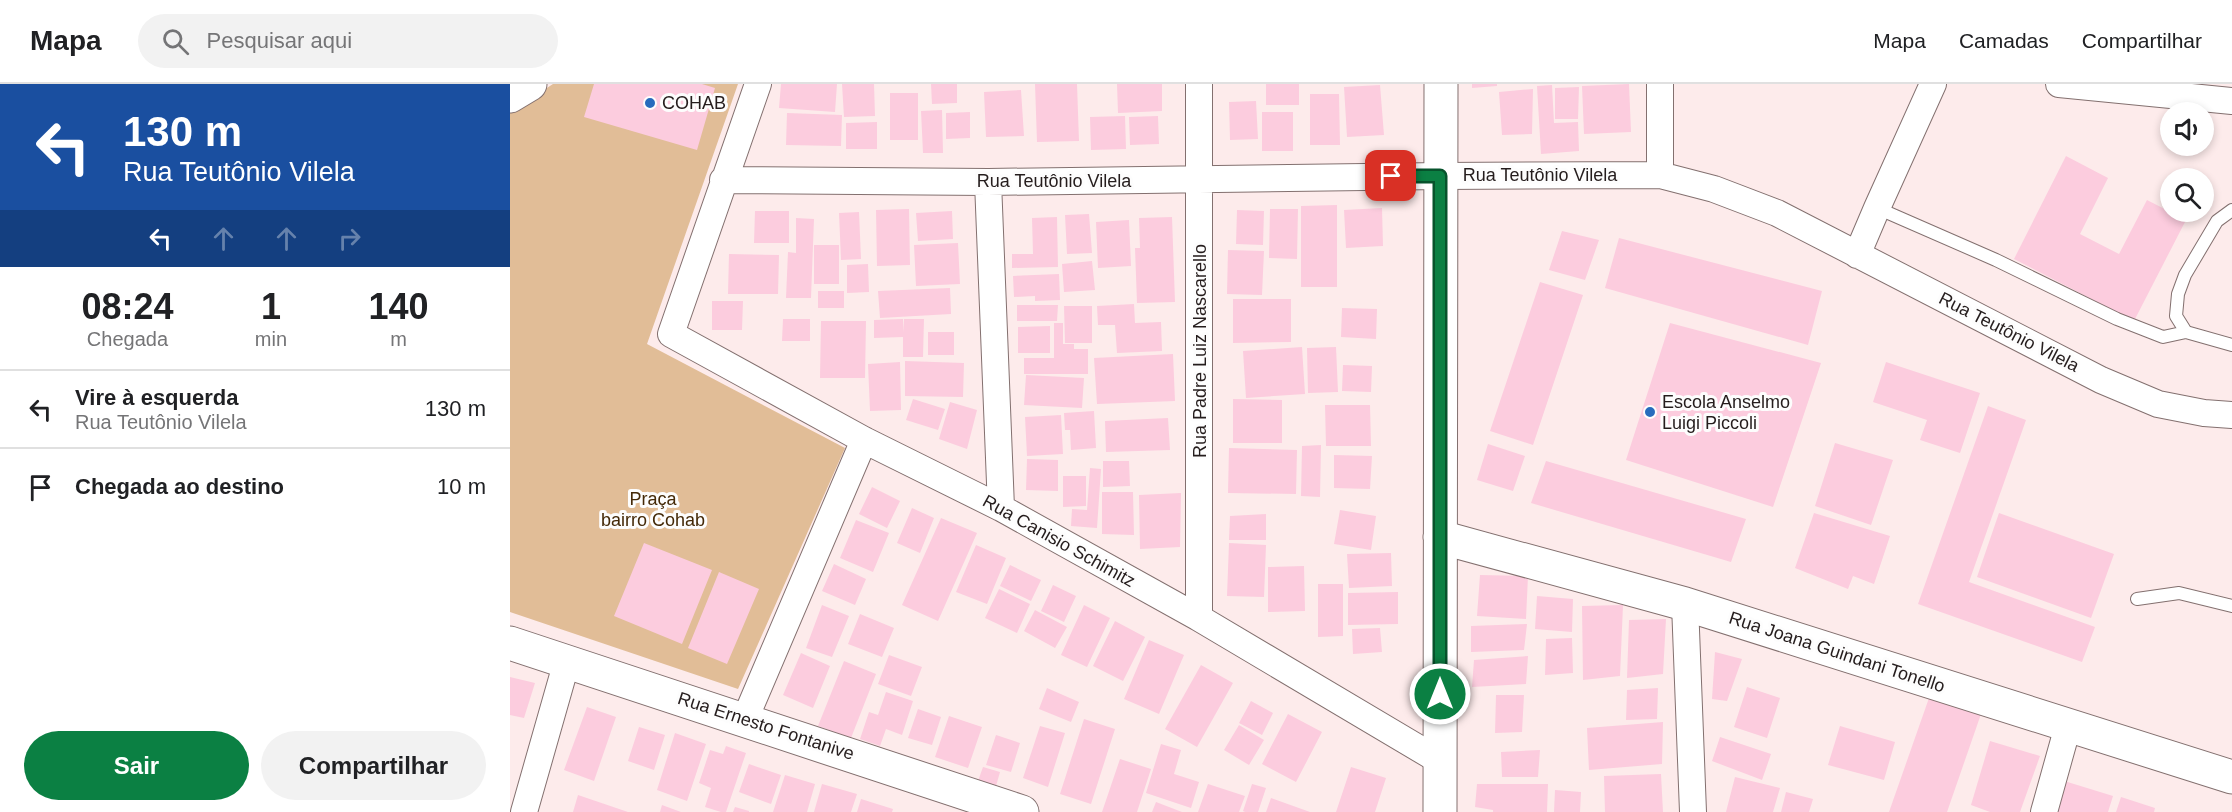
<!DOCTYPE html>
<html lang="pt">
<head>
<meta charset="utf-8">
<style>
  :root { --surface:#fff; --page:#f2f2f2; --text:#202124; --muted:#757577; --line:#e0e0e0; --accent:#0b8043 }
  body { margin:0; font-family:Arial,sans-serif; background:var(--page); color:var(--text); height:100vh; display:flex; flex-direction:column; font-size:22px; white-space:nowrap }
  * { box-sizing:border-box; margin:0 }
  p { font-size:20px; color:var(--muted) }
  .icon { flex:none; width:33px; height:33px; fill:none; stroke:currentColor; stroke-width:2; stroke-linecap:round; stroke-linejoin:round }
  .map { position:relative; flex:1; overflow:hidden }
  .panel { display:flex; flex-direction:column; background:var(--surface); width:510px }
  .panel>* { flex:none }
  .top-card { background:#1a4fa0; color:#fff; overflow:hidden }
  .buttons { position:absolute; left:1650px; top:18px; display:grid; gap:12px }
  .buttons a { display:grid; place-items:center; width:54px; height:54px; border-radius:50%; background:var(--surface); box-shadow:0 3px 9px #0003; font-size:30px }
  .pin { position:absolute; display:grid; place-items:center; width:51px; height:51px; color:#fff; margin:-26px; border-radius:12px; box-shadow:0 3px 9px #0006 }
  .me { position:absolute; width:66px; margin:-33px; rotate:0deg; stroke-linejoin:round; filter:drop-shadow(0 0 4px #0008) }
  .turn { display:flex; align-items:center; gap:21px; height:126px; padding:0 24px; font-size:27px }
  .turn .icon { width:78px; height:78px; stroke-width:2.5 }
  .turn b { display:block; font-size:42px; line-height:51px }
  .lanes { display:flex; align-items:center; height:57px; padding:0 24px; background:#0003; justify-content:center; gap:30px; direction:ltr }
  .lanes .off { opacity:.35 }
  .eta { display:flex; justify-content:space-evenly; align-items:center; height:102px; text-align:center }
  .eta b { font-size:36px; font-weight:800; line-height:42px }
  .action { display:flex; gap:12px; margin-top:auto; padding:12px 24px }
  .action a { flex:1; height:69px; border-radius:36px; background:var(--accent); color:#fff; font-size:24px; font-weight:800; line-height:69px; text-align:center }
  .action a+a { background:var(--page); color:var(--text) }
  ul { padding:0; list-style:none }
  li { display:flex; align-items:center; gap:18px; height:78px; padding:0 24px; border-top:2px solid var(--line) }
  li div { flex:1 }
  li b { display:block; font-size:22px }
  li em { font-style:normal }
  header { display:flex; align-items:center; gap:36px; box-sizing:border-box; height:84px; padding:0 30px; background:var(--surface); border-bottom:2px solid var(--line) }
  header strong { font-size:28px }
  nav { display:flex; gap:33px; margin-inline-start:auto; font-size:21px }
  .search { width:420px; height:54px; background:var(--page); display:flex; align-items:center; gap:15px; box-sizing:border-box; padding:0 21px; border-radius:33px; color:var(--muted); font-size:22px }
  main { display:flex; flex:1; min-height:0 }
  .map>svg:first-child { display:block }
  .green { fill:#e1bd97 }
  .building { fill:#fcccde }
  .lines { fill:none; stroke-linecap:round; stroke-linejoin:round }
  .lane-casing { stroke:#83706f; stroke-width:14 }
  .street-casing { stroke:#83706f; stroke-width:28 }
  .secondary-casing { stroke:#83706f; stroke-width:35 }
  .lane { stroke:#fff; stroke-width:12 }
  .street { stroke:#fff; stroke-width:26 }
  .secondary { stroke:#fff; stroke-width:33 }
  .route-casing { stroke:#07532c; stroke-width:15 }
  .route { stroke:#0b8043; stroke-width:10 }
  .poi-dot { fill:#276cbd; stroke:#fdfdfd; stroke-width:2 }
  .labels { text-anchor:middle; stroke-width:6; stroke-linejoin:round; paint-order:stroke }
  .poi-label { font-size:18px; fill:#251d1d; stroke:#fdfdfd; text-anchor:start }
  .street-label { font-size:18px; fill:#251d1d; stroke:#fdfdfd }
  .park-label { font-size:18px; fill:#442907; stroke:#fdfdfd }
</style>
</head>
<body>
<header>
<strong>Mapa</strong>
<div class="search"><svg class="icon" aria-label="search" viewBox="0 0 24 24"><circle cx="10" cy="10" r="6"/><path d="M15 15l6 6"/></svg>Pesquisar aqui</div>
<nav><a>Mapa</a><a>Camadas</a><a>Compartilhar</a></nav>
</header>
<main>
<section class="panel">
<div class="top-card">
<div class="turn"><svg class="icon" aria-label="left" viewBox="0 0 24 24"><path d="M17 20v-9H6M10 6l-5 5 5 5"/></svg><div><b>130 m</b>Rua Teutônio Vilela</div></div>
<div class="lanes"><svg class="icon" aria-label="left" viewBox="0 0 24 24"><path d="M17 20v-9H6M10 6l-5 5 5 5"/></svg><svg class="icon off" aria-label="ahead" viewBox="0 0 24 24"><path d="M12 20V5M6 11l6-6 6 6"/></svg><svg class="icon off" aria-label="ahead" viewBox="0 0 24 24"><path d="M12 20V5M6 11l6-6 6 6"/></svg><svg class="icon off" aria-label="right" viewBox="0 0 24 24"><path d="M7 20v-9h11M14 6l5 5-5 5"/></svg></div>
</div>
<div class="eta">
<div><b>08:24</b><p>Chegada</p></div>
<div><b>1</b><p>min</p></div>
<div><b>140</b><p>m</p></div>
</div>
<ul>
<li><svg class="icon" aria-label="left" viewBox="0 0 24 24"><path d="M17 20v-9H6M10 6l-5 5 5 5"/></svg><div><b>Vire à esquerda</b><p>Rua Teutônio Vilela</p></div><em>130 m</em></li>
<li><svg class="icon" aria-label="arrive" viewBox="0 0 24 24"><path d="M6 21V4h12l-3 4 3 4H6"/></svg><div><b>Chegada ao destino</b></div><em>10 m</em></li>
</ul>
<div class="action"><a>Sair</a><a>Compartilhar</a></div>
</section>
<div class="map">
<svg width="1722" height="728" viewBox="0 0 1722 728">
  <rect width="100%" height="100%" fill="#fdebeb"/>
  <!-- green -->
  <path class="green" d="M43 0H228L137 260 335 364 228 605 0 528V28Z"/>
  <!-- building -->
  <path class="building" d="M84 0H192L205 4 187 66 74 33Z
    M271 0H327L325 28 269 24Z
    M332 0H364L365 32 334 33Z
    M421 0H447V19L422 20Z
    M525 0H567L569 57 527 58Z
    M607 0H652V27L608 29Z
    M756 0H789V21H756Z
    M962 0H987V2L962 4Z
    M1119 0 1121 48 1074 50 1072 2Z
    M870 1 874 51 837 53 834 3Z
    M1042 1 1044 39 1068 38 1069 67 1031 70 1027 2Z
    M1069 3 1068 35H1045V4Z
    M1023 5 1022 50 992 51 989 8Z
    M511 6 514 52 476 53 474 8Z
    M380 9H408V56H380Z
    M800 10H829L830 61H800Z
    M746 17 748 55 720 56 719 18Z
    M432 26 433 69H413L411 27Z
    M460 28V54L436 55V29Z
    M752 28H783V67H752Z
    M277 29 332 31 331 62 276 61Z
    M615 32 616 65 581 66 580 33Z
    M648 32 649 60 620 61 619 33Z
    M367 38V65H336V39Z
    M1556 72 1598 94 1570 150 1609 170 1637 116 1676 136 1624 237 1504 175Z
    M827 121V203H791V122Z
    M872 124 873 162 836 164 834 126Z
    M399 125 400 181 367 182 366 126Z
    M760 125H788L787 175 759 174Z
    M727 126 754 127 753 161 726 160Z
    M245 127H279V159H244Z
    M442 127 443 155 408 157 406 129Z
    M349 128 351 175 331 176 329 129Z
    M579 130 582 169 557 170 555 131Z
    M547 133 548 183 502 184V170H523L522 134Z
    M662 133 665 218 627 219 625 164H630L629 134Z
    M286 134 304 135 301 214H276L278 168 286 169Z
    M619 136 621 182 588 184 586 138Z
    M1052 147 1089 156 1075 196 1039 186Z
    M1109 154 1312 207 1298 261 1095 204Z
    M448 159 450 200 406 202 404 161Z
    M304 161H329V200H304Z
    M718 166 754 167 752 211 717 210Z
    M219 170 269 171 268 210H218Z
    M582 177 585 206 554 208 552 180Z
    M358 180 359 208 337 209V181Z
    M549 190 550 216 525 217V212L504 213 503 192Z
    M1030 198 1073 211 1023 361 980 347Z
    M440 204 441 230 370 234 368 207Z
    M308 207H334V224H308Z
    M723 215H781V258L723 259Z
    M202 217H233L232 246H202Z
    M624 220 625 239 651 238 652 267 607 269 605 241H588L587 222Z
    M507 221H548L547 237H507Z
    M554 222H582V259H555Z
    M832 224 867 225 866 255 831 253Z
    M273 235H300V257H272Z
    M393 235 394 248V235H414L413 273H393V253L364 254V236Z
    M311 237H356L355 294H310Z
    M544 239H553V260H564V265H578V290H514V274H544Z
    M1160 239 1311 279 1263 423 1116 376Z
    M540 242V269H508V243Z
    M418 248H444V271H418Z
    M792 263 795 310 736 314 733 267Z
    M826 263 828 308 798 309 797 264Z
    M663 270 665 317 587 320 584 274Z
    M395 277 454 279 453 313 395 312Z
    M390 278 391 326 360 327 358 280Z
    M1376 278 1470 309 1450 369 1410 356 1417 336 1363 318Z
    M833 281 862 282 861 308 832 307Z
    M516 291 574 294 572 324 514 321Z
    M403 315 435 325 428 346 396 336Z
    M723 315 772 316V359H723Z
    M440 318 467 326 457 365 429 355Z
    M815 321H860L861 362H816Z
    M1478 322 1516 336 1459 498 1585 543 1572 578 1408 520Z
    M584 327 586 364 561 366 560 346H555L554 329Z
    M551 331 553 370 517 372 515 333Z
    M658 334 660 366 596 368 595 337Z
    M1325 359 1383 376 1361 441 1305 422Z
    M978 360 1015 372 1003 407 967 396Z
    M811 361 810 413 791 412 792 362Z
    M719 364 787 366 786 410 718 409Z
    M824 371 862 372 860 405 824 404Z
    M517 375 548 376V407L516 406Z
    M593 377H619L620 402 593 403Z
    M1036 377 1236 435 1221 478 1021 419Z
    M580 384 591 385 587 444 561 442 562 425 577 426Z
    M553 392H576V422L553 423Z
    M362 403 390 417 377 444 349 430Z
    M592 408H623L624 451 592 450Z
    M671 409 670 463 630 465 629 411Z
    M402 424 424 434 410 469 387 459Z
    M830 426 866 432 861 466 824 460Z
    M1304 429 1380 452 1364 500 1343 492 1338 505 1285 484Z
    M1489 429 1604 470 1581 534 1467 493Z
    M756 430V456H719L720 432Z
    M431 434 467 449 428 537 392 521Z
    M346 436 379 449 363 488 330 474Z
    M134 459 202 486 172 560 104 532Z
    M719 459 756 461 754 513 717 512Z
    M466 461 496 474 477 520 446 508Z
    M881 469 882 502 839 504 837 470Z
    M324 480 356 495 345 521 312 507Z
    M500 481 531 496 521 517 490 502Z
    M794 482 795 527 758 528V483Z
    M209 488 249 505 217 580 178 564Z
    M970 491 1018 492 1016 535 967 532Z
    M808 500H833V552L808 553Z
    M543 501 566 512 554 538 531 527Z
    M489 505 520 520 507 549 475 534Z
    M888 508V540L838 541V509Z
    M1027 512 1063 515 1062 548 1025 545Z
    M312 521 339 532 322 573 296 564Z
    M574 521 600 534 577 583 551 571Z
    M1113 521 1110 592 1073 596 1072 522Z
    M525 526 557 543 545 564 514 547Z
    M350 530 384 544 372 573 338 560Z
    M1156 535 1153 590 1117 594 1119 536Z
    M605 537 635 553 613 597 583 582Z
    M1017 540 1014 566 961 568V542Z
    M870 544 872 568 843 570 842 545Z
    M1062 554 1063 589 1035 591 1036 555Z
    M639 556 674 571 649 630 614 615Z
    M1205 568 1232 575 1217 617 1202 615Z
    M291 569 320 582 303 624 273 611Z
    M379 571 412 583 401 612 368 600Z
    M1018 572 1016 600 962 603 964 576Z
    M334 577 366 590 341 654 308 642Z
    M691 581 723 599 687 663 655 645Z
    M0 593 25 599 14 634 0 631Z
    M1237 603 1270 614 1257 654 1224 643Z
    M537 604 569 618 561 638 529 625Z
    M1148 604 1147 635 1116 636 1117 606Z
    M376 608 403 617 392 651 376 645 370 662 350 655 359 628 368 631Z
    M986 611H1014L1012 648 985 649Z
    M1419 614 1471 630 1437 728H1379Z
    M741 617 763 629 752 651 729 639Z
    M77 623 106 633 84 697 54 686Z
    M408 625 431 633 422 661 398 654Z
    M778 630 812 648 786 698 752 680Z
    M439 632 472 643 458 684 425 673Z
    M574 635 605 645 581 720 550 710Z
    M1153 638 1152 680 1079 686 1077 644Z
    M729 641 754 656 739 681 714 666Z
    M530 642 555 649 538 703 513 694Z
    M1330 642 1385 658 1374 696 1318 681Z
    M129 643 155 651 144 686 118 677Z
    M165 649 196 660 177 717 147 706Z
    M486 651 510 659 501 688 476 681Z
    M1210 653 1261 670 1252 696 1202 677Z
    M1480 657 1530 672 1510 728H1480L1461 721Z
    M651 660 671 666 664 690 689 698 681 724 636 709Z
    M216 662 236 669 216 728H211L195 723 201 704 189 699 200 666 213 670Z
    M1030 666 1028 693H992L991 668Z
    M610 675 641 685 627 728H592Z
    M239 680 271 691 261 720 229 708Z
    M473 683 490 688 486 702 468 697Z
    M841 683 876 694 865 728H826Z
    M1151 690 1153 728H1095L1094 692Z
    M275 691 305 700 297 728H263Z
    M1225 693 1270 704 1263 728H1216Z
    M1551 696 1603 712 1598 728H1541Z
    M312 700 347 710 341 728H304Z
    M698 700 735 712 729 728H688Z
    M742 700 756 704 748 728H735L733 727Z
    M967 700H1038L1037 728H983V726L965 723Z
    M1045 706 1071 708 1070 728H1044Z
    M1276 708 1303 715 1299 728H1271Z
    M68 711 118 728H63Z
    M1611 713 1645 724 1644 728H1606Z
    M761 714 800 728H756Z
    M351 715 383 725 382 728H347Z
    M646 718 672 728H642Z
    M152 721 171 728H150Z
    M225 723 239 727V728H223Z"/>
  <g class="lines">
    <!-- lane casing -->
    <g class="lane-casing">
      <path id="lane" d="M1367 124 1486 176 1607 235 1653 253 1676 248
        M1722 126 1707 137 1675 191 1668 210 1666 232 1676 248 1722 261
        M1627 515 1669 509 1722 522"/>
    </g>
    <!-- street casing -->
    <g class="street-casing">
      <path id="street" d="M248 0 161 250 354 356 491 424 689 534 930 677
        M689 0V534
        M1150 0V91
        M1549 0 1722 17
        M213 96 478 98 931 92 1150 91 1204 105 1267 129 1591 296 1648 320 1694 329 1722 331
        M478 98 491 424
        M1347 171 1367 124 1423 0
        M1175 520 1183 728
        M235 635 354 356
        M14 728 57 577
        M1534 728 1558 642"/>
    </g>
    <!-- secondary casing -->
    <g class="secondary-casing">
      <path id="secondary" d="M0 12 20 0
        M930 453 1175 520 1722 693
        M0 559 512 728
        M930 728 931 0"/>
    </g>
    <!-- lane -->
    <use href="#lane" class="lane"/>
    <!-- street -->
    <use href="#street" class="street"/>
    <!-- secondary -->
    <use href="#secondary" class="secondary"/>
  </g>
  <g class="lines">
    <!-- route casing -->
    <g class="route-casing">
      <path id="route" d="M881 92H930V610"/>
    </g>
    <!-- route -->
    <use href="#route" class="route"/>
  </g>
  <!-- markers -->
  <g class="poi-dot">
    <circle cx="140" cy="19" r="6"/>
    <circle cx="1140" cy="328" r="6"/>
  </g>
  <g class="labels">
    <!-- poi labels -->
    <g class="poi-label">
      <text x="152" y="25">COHAB</text>
      <text x="1152" y="324">Escola Anselmo<tspan x="1152" dy="21">Luigi Piccoli</tspan></text>
    </g>
    <!-- street labels -->
    <g class="street-label">
      <text x="1030" y="97">Rua Teutônio Vilela</text>
      <text x="544" y="103">Rua Teutônio Vilela</text>
      <text transform="translate(1499 248) rotate(27)" y="6">Rua Teutônio Vilela</text>
      <text transform="translate(690 267) rotate(-90)" y="6">Rua Padre Luiz Nascarello</text>
      <text transform="translate(549 457) rotate(29)" y="6">Rua Canisio Schimitz</text>
      <text transform="translate(1327 568) rotate(18)" y="6">Rua Joana Guindani Tonello</text>
      <text transform="translate(256 642) rotate(18)" y="6">Rua Ernesto Fontanive</text>
    </g>
    <!-- park labels -->
    <g class="park-label">
      <text x="143" y="421">Praça<tspan x="143" dy="21">bairro Cohab</tspan></text>
    </g>
  </g>
</svg>
<div class="buttons">
<a><svg class="icon" aria-label="sound" viewBox="0 0 24 24"><path d="M4 9h4l5-4v14l-5-4H4zM17 9q2 3 0 6"/></svg></a>
<a><svg class="icon" aria-label="search" viewBox="0 0 24 24"><circle cx="10" cy="10" r="6"/><path d="M15 15l6 6"/></svg></a>
</div>
<div class="pin" style="left:881px;top:92px;background:#d93025"><svg class="icon" aria-label="arrive" viewBox="0 0 24 24"><path d="M6 21V4h12l-3 4 3 4H6"/></svg></div>
<svg class="me" style="left:930px;top:610px" viewBox="-20 -20 40 40"><circle r="17" fill="#0b8043" stroke="#fff" stroke-width="3"/><path d="M0-11L8 9 0 5-8 9z" fill="#fff"/></svg>
</div>
</main>
</body>
</html>
